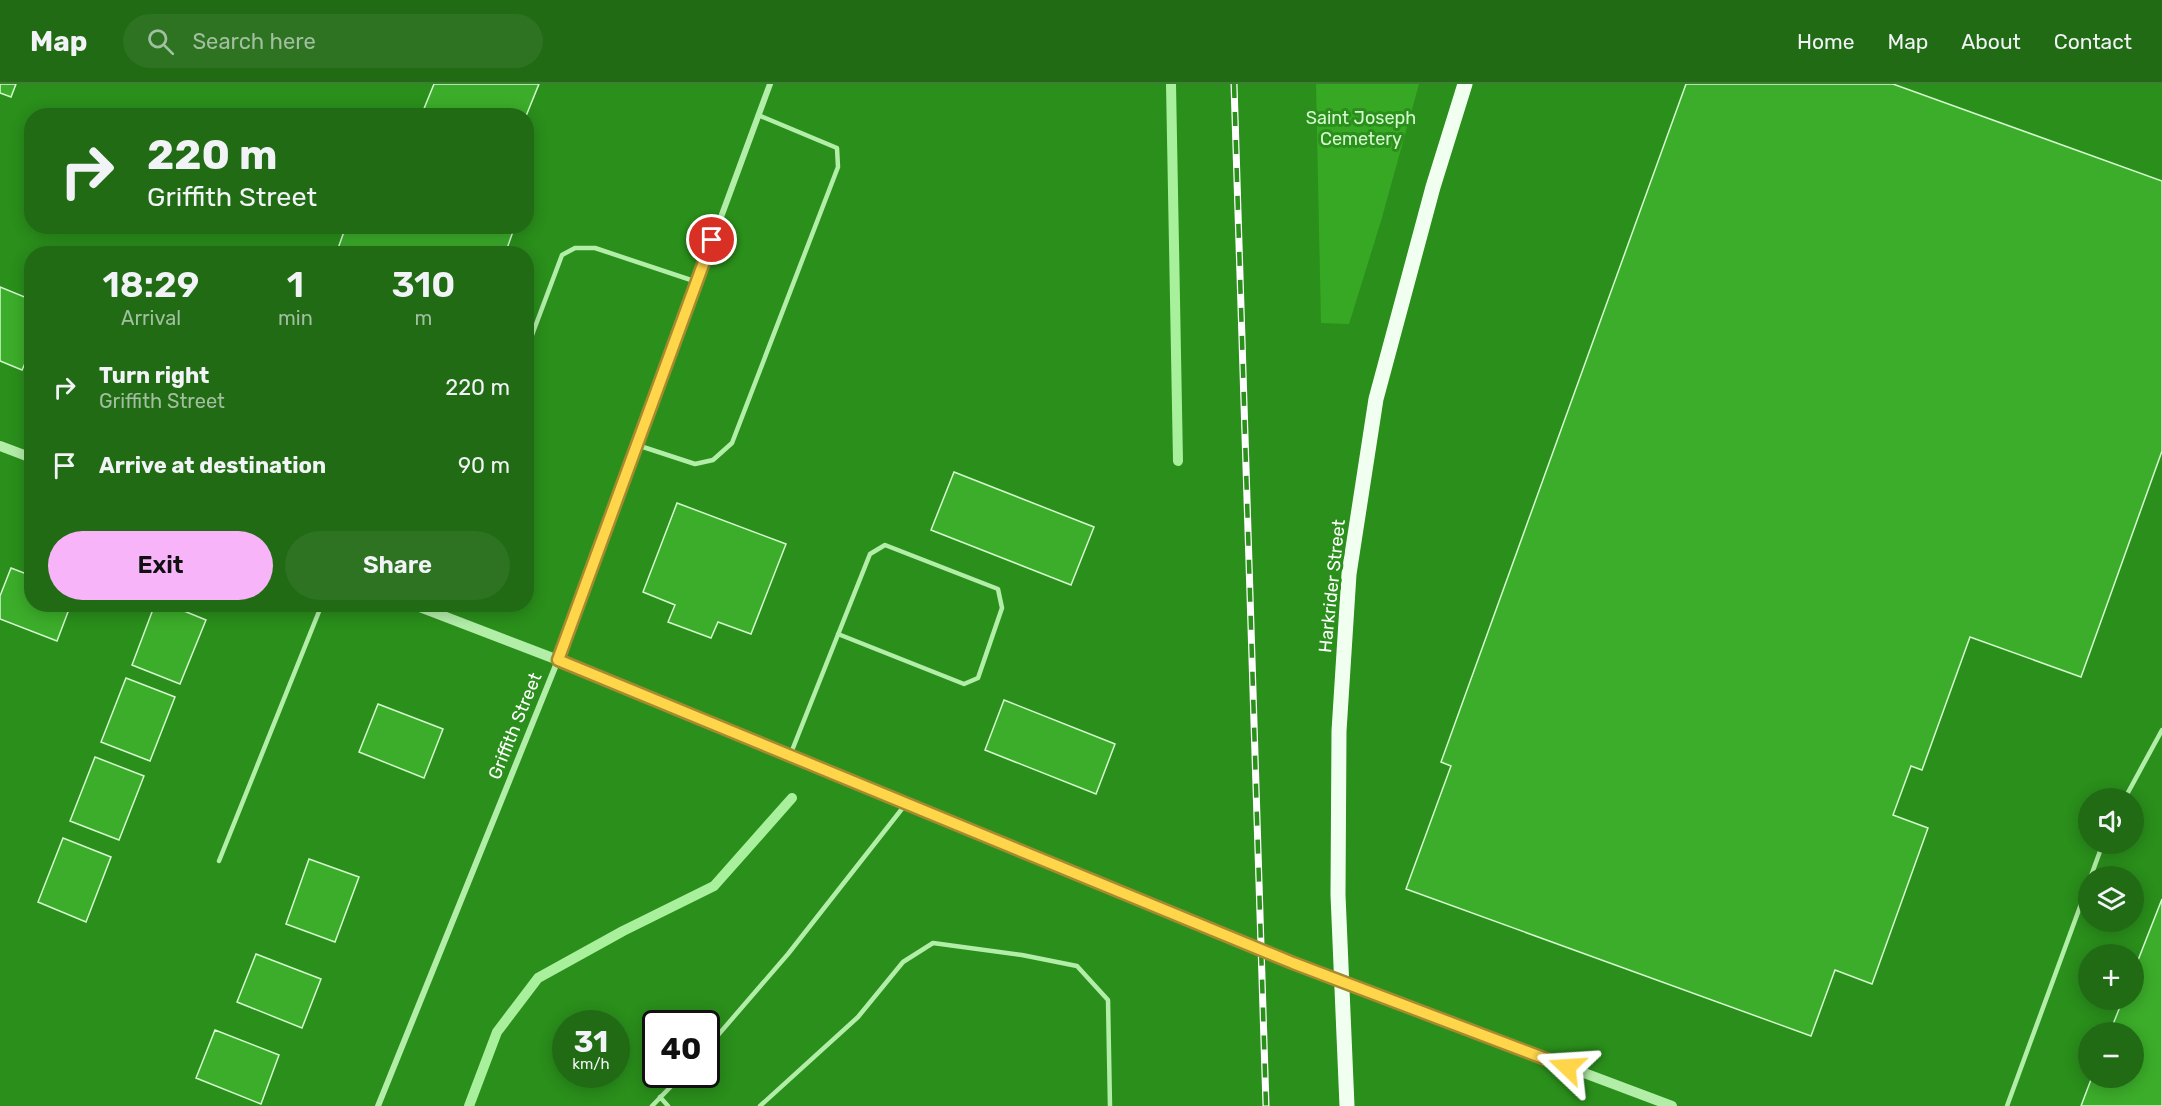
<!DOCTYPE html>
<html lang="en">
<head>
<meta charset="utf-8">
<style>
  :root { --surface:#206b14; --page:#2d7322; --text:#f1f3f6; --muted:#a2bfa0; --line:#3d7e34; --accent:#f7b4f9 }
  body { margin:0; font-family:Rubik,sans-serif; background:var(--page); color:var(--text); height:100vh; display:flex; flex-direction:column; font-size:22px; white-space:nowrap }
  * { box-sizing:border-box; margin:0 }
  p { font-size:20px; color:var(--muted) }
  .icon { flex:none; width:33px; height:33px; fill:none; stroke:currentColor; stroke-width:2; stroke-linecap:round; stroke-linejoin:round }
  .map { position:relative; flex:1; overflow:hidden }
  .sheet { position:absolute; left:24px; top:162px; width:510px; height:366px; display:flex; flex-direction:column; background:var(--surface); border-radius:24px; box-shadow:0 3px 15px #0003 }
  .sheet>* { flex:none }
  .hud { position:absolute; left:24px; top:24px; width:510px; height:126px; border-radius:24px; box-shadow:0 3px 15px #0003; background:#206b14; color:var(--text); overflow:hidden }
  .tools { position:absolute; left:2078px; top:704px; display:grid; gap:12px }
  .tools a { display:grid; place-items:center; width:66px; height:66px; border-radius:50%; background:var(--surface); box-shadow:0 3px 15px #0003; font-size:30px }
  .speed { position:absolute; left:552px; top:926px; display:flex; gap:12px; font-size:30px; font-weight:700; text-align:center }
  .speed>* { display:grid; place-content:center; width:78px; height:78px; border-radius:50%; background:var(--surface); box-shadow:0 3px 15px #0003; line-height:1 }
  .speed small { font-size:15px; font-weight:400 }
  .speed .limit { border:3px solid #111; border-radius:9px; background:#fff; color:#111 }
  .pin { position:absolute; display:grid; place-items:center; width:51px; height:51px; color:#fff; margin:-26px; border:3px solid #fff; border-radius:50%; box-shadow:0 2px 6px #0007 }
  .me { position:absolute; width:66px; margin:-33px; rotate:290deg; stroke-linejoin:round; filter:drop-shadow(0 0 4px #0008) }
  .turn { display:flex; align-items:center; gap:21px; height:126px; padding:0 24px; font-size:27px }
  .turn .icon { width:78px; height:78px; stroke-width:2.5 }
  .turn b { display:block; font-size:42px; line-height:51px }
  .eta { display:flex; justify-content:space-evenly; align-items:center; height:102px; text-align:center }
  .eta b { font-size:36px; font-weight:600; line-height:42px }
  .cta { display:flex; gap:12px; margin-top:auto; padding:12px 24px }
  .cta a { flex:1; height:69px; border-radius:36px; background:var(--accent); color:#111; font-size:24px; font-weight:600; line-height:69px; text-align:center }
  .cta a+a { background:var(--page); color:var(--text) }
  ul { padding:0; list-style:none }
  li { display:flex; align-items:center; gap:18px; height:78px; padding:0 24px }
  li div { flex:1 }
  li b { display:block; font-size:22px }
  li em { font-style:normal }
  header { display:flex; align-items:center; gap:36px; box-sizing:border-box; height:84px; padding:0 30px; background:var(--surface); border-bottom:2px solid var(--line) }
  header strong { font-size:28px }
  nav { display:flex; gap:33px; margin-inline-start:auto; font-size:21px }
  .search { width:420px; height:54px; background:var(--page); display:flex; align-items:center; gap:15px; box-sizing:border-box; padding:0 21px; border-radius:33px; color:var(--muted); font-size:22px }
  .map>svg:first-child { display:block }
  .green { fill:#37a824 }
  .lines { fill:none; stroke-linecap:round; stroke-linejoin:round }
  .stream { stroke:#a9f09c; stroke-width:10 }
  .building { fill:#3cad2a; stroke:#d5facf; stroke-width:1.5 }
  .service { stroke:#b3eea9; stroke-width:4.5 }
  .minor { stroke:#b3eea9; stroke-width:6 }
  .tertiary { stroke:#b3eea9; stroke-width:10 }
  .primary { stroke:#f1fff0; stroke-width:15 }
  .rail-casing { stroke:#fff; stroke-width:7 }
  .rail { stroke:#2a8f1b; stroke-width:4.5; stroke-dasharray:14; stroke-linecap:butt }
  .route-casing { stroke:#a68a30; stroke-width:15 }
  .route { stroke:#ffd54a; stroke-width:10 }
  .labels { text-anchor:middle; stroke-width:6; stroke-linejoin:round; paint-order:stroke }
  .park-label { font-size:18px; fill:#d5facf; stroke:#2a8f1b }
  .street-label { font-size:18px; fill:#fff; stroke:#2a8f1b }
</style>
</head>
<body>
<header>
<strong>Map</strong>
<div class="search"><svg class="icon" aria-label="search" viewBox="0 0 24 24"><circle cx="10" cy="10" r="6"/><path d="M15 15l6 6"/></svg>Search here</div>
<nav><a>Home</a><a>Map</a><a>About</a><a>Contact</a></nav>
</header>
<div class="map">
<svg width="2162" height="1022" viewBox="0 0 2162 1022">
  <rect width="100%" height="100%" fill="#2a8f1b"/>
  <!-- green -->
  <path class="green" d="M1316 0H1419L1381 137 1349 240 1321 239Z"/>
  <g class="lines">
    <!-- stream -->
    <path class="stream" d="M1171 0 1178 377
      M469 1022 497 948 538 894 623 847 714 802 792 714"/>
  </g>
  <!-- building -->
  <path class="building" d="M0 0H16L11 13 0 9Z
    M434 0H539L526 32H421Z
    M1686 0H1893L2162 97V367L2081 593 1970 553 1922 686 1911 682 1893 731 1928 744 1872 900 1835 886 1811 952 1406 805 1451 682 1441 678Z
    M346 142H515L505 170H336Z
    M0 203 32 216V264L22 286 0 277Z
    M954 388 1094 443 1071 501 931 446Z
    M677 419 786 460 751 550 718 538 711 554 668 538 675 521 643 508Z
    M11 484 32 492V520H71L57 557 0 535V512Z
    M155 520H167L206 536 180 600 132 581Z
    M126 594 175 613 150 677 101 658Z
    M1004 616 1115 660 1096 710 985 666Z
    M378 620 443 645 424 694 359 668Z
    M95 673 144 692 119 756 70 737Z
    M63 754 111 773 86 838 38 818Z
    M309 775 359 793 335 858 286 840Z
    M2162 815V1022H2081L2092 993H2133V948H2110L2123 915H2133V889Z
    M256 870 321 895 302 944 237 918Z
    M215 946 279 971 261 1020 196 994Z"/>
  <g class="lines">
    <!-- service -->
    <path class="service" d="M526 267 562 171 575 164H595L697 198
      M637 361 695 380 713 376 732 359 838 83 837 64 758 31
      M791 669 870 470 885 461 998 505 1002 524 978 594 964 600 838 550
      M2125 714 2162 646
      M219 777 322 520
      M2091 792 2103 759
      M706 965 788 870 905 721
      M660 1013 668 1022
      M652 1022 683 990
      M760 1022 858 933 903 878 933 859 1022 871 1077 882 1108 916 1110 1022
      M2007 1022 2088 801"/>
    <!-- minor -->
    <path class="minor" d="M378 1022 558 576 770 0"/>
    <!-- tertiary -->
    <path class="tertiary" d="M0 362 32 374
      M412 520 558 576 1342 898 1672 1022"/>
    <!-- primary -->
    <path class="primary" d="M1347 1022 1338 811 1339 647 1349 490 1376 315 1433 103 1465 0"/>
    <!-- rail casing -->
    <g class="rail-casing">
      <path id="rail" d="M1234 0 1266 1022"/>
    </g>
    <!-- rail -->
    <use href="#rail" class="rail"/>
  </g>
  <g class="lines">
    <!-- route casing -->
    <g class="route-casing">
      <path id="route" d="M712 156 558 576 1293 879 1567 983"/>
    </g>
    <!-- route -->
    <use href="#route" class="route"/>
  </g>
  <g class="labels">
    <!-- park labels -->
    <g class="park-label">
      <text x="1361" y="40">Saint Joseph<tspan x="1361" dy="21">Cemetery</tspan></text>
    </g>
    <!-- street labels -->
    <g class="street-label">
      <text transform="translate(1332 502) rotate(-84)" y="6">Harkrider Street</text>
      <text transform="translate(515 642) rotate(-68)" y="6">Griffith Street</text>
    </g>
  </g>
</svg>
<div class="tools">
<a><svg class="icon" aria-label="sound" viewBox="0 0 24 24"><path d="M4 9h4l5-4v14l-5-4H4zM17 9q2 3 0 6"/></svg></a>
<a><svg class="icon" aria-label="layers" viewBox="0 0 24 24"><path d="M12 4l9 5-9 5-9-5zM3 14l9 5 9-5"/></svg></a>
<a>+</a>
<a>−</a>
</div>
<div class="speed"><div>31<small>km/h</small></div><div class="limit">40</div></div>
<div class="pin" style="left:712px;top:156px;background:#d93025"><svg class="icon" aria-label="arrive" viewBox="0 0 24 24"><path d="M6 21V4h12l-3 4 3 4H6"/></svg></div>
<svg class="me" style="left:1567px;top:983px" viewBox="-20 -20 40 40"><path d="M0-17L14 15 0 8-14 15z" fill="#ffd54a" stroke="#fff" stroke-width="4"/></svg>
<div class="hud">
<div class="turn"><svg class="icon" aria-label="right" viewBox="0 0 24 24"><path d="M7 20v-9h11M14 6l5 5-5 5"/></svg><div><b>220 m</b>Griffith Street</div></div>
</div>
<section class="sheet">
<div class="eta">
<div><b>18:29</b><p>Arrival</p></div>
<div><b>1</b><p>min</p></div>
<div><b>310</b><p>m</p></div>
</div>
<ul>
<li><svg class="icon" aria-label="right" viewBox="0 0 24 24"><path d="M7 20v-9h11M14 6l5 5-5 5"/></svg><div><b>Turn right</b><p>Griffith Street</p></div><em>220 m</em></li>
<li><svg class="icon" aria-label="arrive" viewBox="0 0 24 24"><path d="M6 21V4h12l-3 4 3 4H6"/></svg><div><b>Arrive at destination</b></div><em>90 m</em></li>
</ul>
<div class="cta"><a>Exit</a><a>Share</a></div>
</section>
</div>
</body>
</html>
